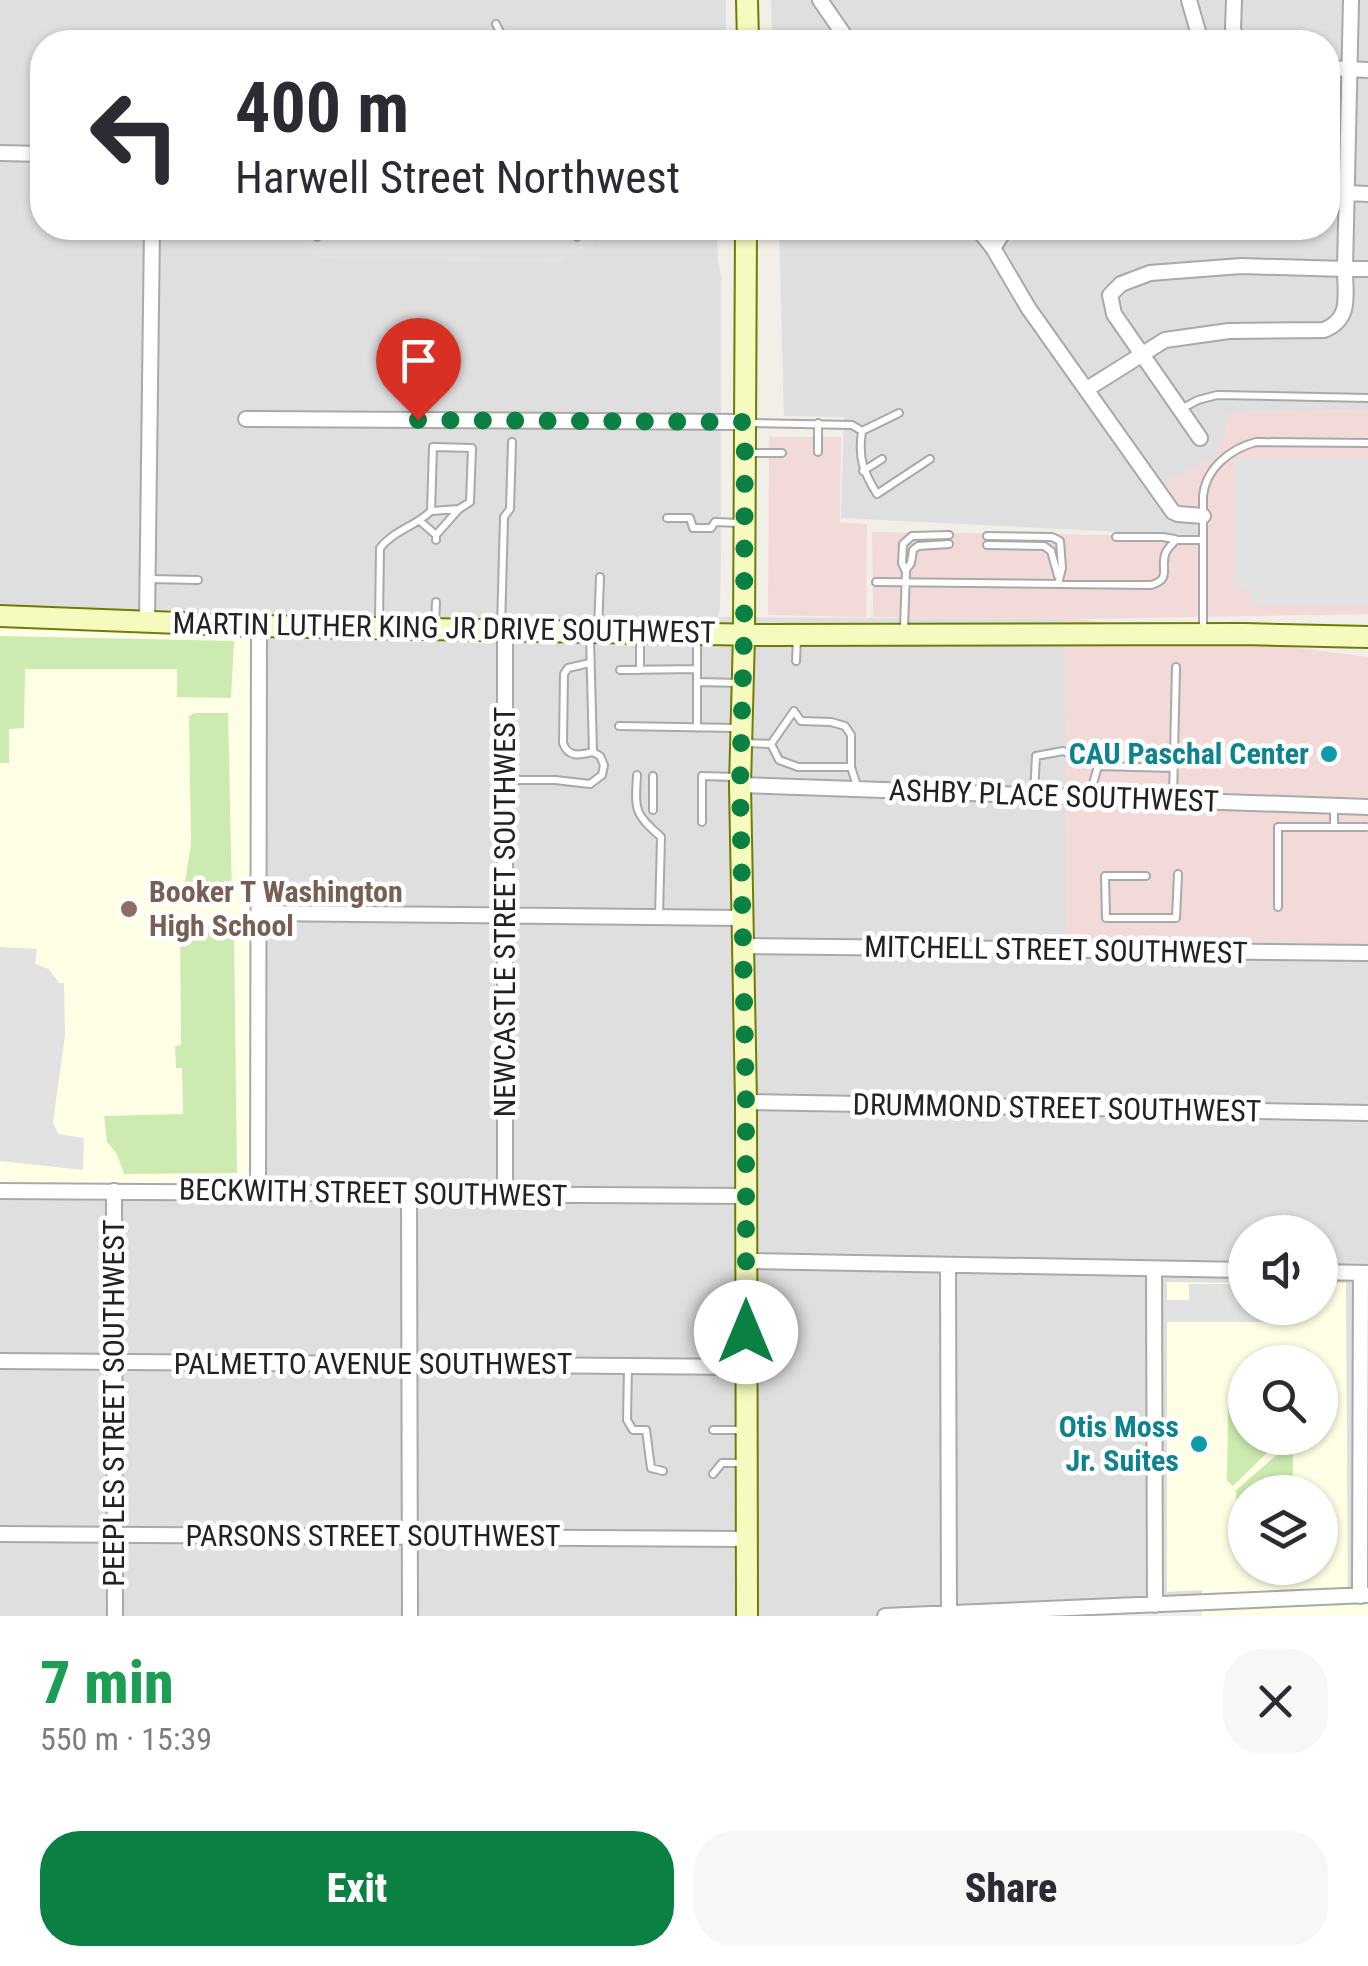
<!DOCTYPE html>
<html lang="en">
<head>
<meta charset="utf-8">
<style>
  :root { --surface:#fff; --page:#f7f7f7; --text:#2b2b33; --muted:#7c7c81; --accent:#0b8043 }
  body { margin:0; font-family:"Roboto Condensed",sans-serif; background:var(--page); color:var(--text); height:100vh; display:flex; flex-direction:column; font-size:38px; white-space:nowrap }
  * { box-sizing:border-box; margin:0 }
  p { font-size:32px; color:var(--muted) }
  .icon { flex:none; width:55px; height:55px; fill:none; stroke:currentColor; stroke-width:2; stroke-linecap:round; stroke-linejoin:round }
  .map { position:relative; height:1616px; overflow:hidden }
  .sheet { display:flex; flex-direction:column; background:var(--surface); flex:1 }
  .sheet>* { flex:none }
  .guide { position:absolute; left:30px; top:30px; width:1310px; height:210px; border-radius:40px; box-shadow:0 2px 8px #0004; background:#fff; color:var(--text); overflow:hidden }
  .tools { position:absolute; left:1228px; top:1215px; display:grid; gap:20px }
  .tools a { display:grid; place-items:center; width:110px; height:110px; border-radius:50%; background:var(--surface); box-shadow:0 2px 8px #0004; font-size:50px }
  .pin { position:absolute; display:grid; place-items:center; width:85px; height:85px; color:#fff; margin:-102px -42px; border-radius:50% 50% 50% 0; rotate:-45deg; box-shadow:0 0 10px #0007 }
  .pin .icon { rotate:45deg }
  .me { position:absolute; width:110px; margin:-55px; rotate:0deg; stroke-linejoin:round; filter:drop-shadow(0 0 8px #0008) }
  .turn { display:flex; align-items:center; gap:35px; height:210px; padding:0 40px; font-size:45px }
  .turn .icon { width:130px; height:130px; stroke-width:2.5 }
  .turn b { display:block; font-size:70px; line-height:85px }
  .round { display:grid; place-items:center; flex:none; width:105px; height:105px; border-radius:40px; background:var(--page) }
  .head { display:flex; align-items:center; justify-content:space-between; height:170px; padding:0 40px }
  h1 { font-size:60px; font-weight:800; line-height:75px; color:#1e9e55 }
  .button { display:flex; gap:20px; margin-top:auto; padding:20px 40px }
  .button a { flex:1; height:115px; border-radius:40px; background:var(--accent); color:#fff; font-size:40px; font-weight:800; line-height:115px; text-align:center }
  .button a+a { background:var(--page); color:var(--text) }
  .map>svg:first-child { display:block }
  .residential { fill:#e0dfdf; fill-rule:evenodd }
  .commercial { fill:#f2dad9 }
  .education { fill:#ffffe5; fill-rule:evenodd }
  .grass { fill:#cdebb0 }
  .parking { fill:#e2e2e2 }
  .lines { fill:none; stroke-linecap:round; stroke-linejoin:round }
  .lane-casing { stroke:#a9a9a9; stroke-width:10 }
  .street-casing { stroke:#a9a9a9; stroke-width:18 }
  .secondary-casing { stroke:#707d05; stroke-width:24 }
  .lane { stroke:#fff; stroke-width:6 }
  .street { stroke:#fff; stroke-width:14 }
  .secondary { stroke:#f7fabf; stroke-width:20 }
  .route { stroke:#0b8043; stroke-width:18; stroke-dasharray:0 32.4 }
  .culture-dot { fill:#0f9aa8; stroke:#fff; stroke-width:4 }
  .education-dot { fill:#8d6e63; stroke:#fff; stroke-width:4 }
  .labels { text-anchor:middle; stroke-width:9; stroke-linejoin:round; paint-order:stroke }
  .street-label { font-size:30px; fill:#222; stroke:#fff }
  .culture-label { font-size:30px; font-weight:bold; fill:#0d838f; stroke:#fff; text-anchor:end }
  .education-label { font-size:30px; font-weight:bold; fill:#785e54; stroke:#fff; text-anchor:start }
</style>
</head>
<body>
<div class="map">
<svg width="1368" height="1616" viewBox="0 0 1368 1616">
  <rect width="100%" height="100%" fill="#f2efe9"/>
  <!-- residential -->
  <path class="residential" d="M0 0H726V42H42V147H0Z
    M771 0H1368V410L1230 412 1202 536 841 518 844 417 784 416 779 228H1328V42H772Z
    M0 149 42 151V228H717L718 261 721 276V541L720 608 718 617 1065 619 1068 949 1368 945V1588L890 1616H0ZM1245 1232H1320V1308H1245ZM1245 1362H1320V1438H1245ZM1245 1492H1320V1568H1245Z"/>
  <!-- commercial -->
  <path class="commercial" d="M1368 410V614L1075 619 1368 657V945L1067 949 1065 619 873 617 872 532 1201 536 1162 484 1217 456 1230 412Z
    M769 437H841L840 522 867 524 866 617 768 615Z"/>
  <!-- education -->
  <path class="education" d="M0 617 259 628 258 1192 0 1189Z
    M1167 1282 1245 1283V1308H1320V1283H1346L1348 1604H1368V1616H1202V1590L1167 1592ZM1245 1362H1320V1438H1245ZM1245 1492H1320V1568H1245Z"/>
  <!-- grass -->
  <path class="grass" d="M0 636 234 641 231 698 177 697V669H25L24 728 9 729V763H0Z
    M194 713H228L232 895 183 894 191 844 189 716Z
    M180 926H234L237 1173 124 1174 117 1154 107 1142 104 1116 183 1114 182 1068H176L175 1046 181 1045Z
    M1228 1410H1239L1245 1414V1438H1277V1443L1233 1486 1227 1481Z
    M1293 1441V1492H1245V1515H1237L1236 1490Z"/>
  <!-- parking -->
  <path class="parking" d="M305 228H595L594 244 565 256 564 263 322 259 306 247Z
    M1235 458H1368V604H1252L1251 589H1235Z
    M0 947 37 949 35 964 49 969 59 983H64L65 1036 53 1122 58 1134 84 1138 83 1170 0 1161Z
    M1189 1284H1245V1308H1275V1322H1166V1300H1189Z"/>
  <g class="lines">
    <!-- lane casing -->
    <g class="lane-casing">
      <path id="lane" d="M496 24 503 38 531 40V42
        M315 228 317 237
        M814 228 906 230 909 228
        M577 237V228
        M1181 409 1198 400 1217 395 1368 398
        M750 423 852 425 862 431
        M818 423V452
        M862 431C858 459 863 471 877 494L930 459
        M862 431 899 413
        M751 453H782
        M863 471 882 459
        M431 511 459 509
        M667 518H690L693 528H711L715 522 739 523
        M420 521 436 535
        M987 536 1052 537 1060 541 1062 568 1058 584
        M1116 537H1162L1175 539
        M987 545 1044 546 1051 551 1058 576
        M906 570 911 563 913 550 918 546 949 544
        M149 579 198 580
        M876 582 1151 585C1173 579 1159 567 1166 552 1168 548 1173 543 1176 540H1203
        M379 622 380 548C393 531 416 526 431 511L433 447 472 448 470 502 459 509 436 535V540
        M435 628 436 602
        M501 628 504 517 510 509 512 442
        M904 628 906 572 902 563 903 544 912 536 949 535
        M1203 628V496C1206 468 1230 449 1256 442L1368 443
        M598 631 600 577
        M697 635V728
        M640 636V670
        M796 661 797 638
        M590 663 568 668 564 674 563 743C568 758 580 755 593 752
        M620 670 697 669
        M697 682 741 683
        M619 726 737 728
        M747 743 771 744 794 711 801 721 831 722 845 726 851 735V767H798L779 760 771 744
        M851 767 858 789
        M637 775C635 811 634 813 661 837L659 917
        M653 776V810
        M505 780H555L590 784 602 775 604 765 600 756 593 752 590 638
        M1034 794 1036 756 1063 751 1098 766 1174 768
        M1089 798 1098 766
        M1173 799 1176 667
        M1334 806V827H1366
        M702 822V776L736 777
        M1146 876H1105L1106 918H1176L1178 874
        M1278 907V827H1334
        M628 1366 627 1420 633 1430H646L651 1468 663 1471
        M713 1430H741
        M713 1474 722 1463H741"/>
    </g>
    <!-- street casing -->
    <g class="street-casing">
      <path id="street" d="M820 0 849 42
        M1189 0 1201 42
        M1234 0 1233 29 1238 42
        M1328 68 1368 70
        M0 153 42 154
        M1328 192 1368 194
        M977 228 993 248 1029 309 1173 512 1178 514 1203 516
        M993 248 1006 228
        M1087 389 1165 340 1229 331 1324 330C1352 319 1345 295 1345 269H1368
        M246 419 745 422
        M1200 438 1114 314 1110 295 1121 284 1150 273 1241 266 1345 269 1351 0
        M147 622 152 228
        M505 630V1194
        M740 785 1368 807
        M258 913 742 918
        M743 946 1368 953
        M746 1102 1368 1113
        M0 1191 746 1196
        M114 1191 115 1616
        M258 1192 259 626
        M409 1193 410 1616
        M746 1261 1245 1270
        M948 1265 949 1614
        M1154 1269 1155 1605
        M1320 1272 1367 1273
        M0 1361 746 1367
        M0 1534 746 1539
        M1360 1596 1361 1273
        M885 1616 1368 1595"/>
    </g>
    <!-- secondary casing -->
    <g class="secondary-casing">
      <path id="secondary" d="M747 0 748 42
        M746 228 744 635 740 785 746 1102 747 1616
        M0 616 259 626 768 635 1244 634 1368 637"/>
    </g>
    <!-- lane -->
    <use href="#lane" class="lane"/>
    <!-- street -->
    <use href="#street" class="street"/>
    <!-- secondary -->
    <use href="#secondary" class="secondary"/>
  </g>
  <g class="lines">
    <!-- route -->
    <path class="route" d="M418 420 745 422 744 635 740 785 746 1102V1332"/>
  </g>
  <!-- markers -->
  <g class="culture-dot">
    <circle cx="1329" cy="754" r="10"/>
    <circle cx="1199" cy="1444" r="10"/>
  </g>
  <circle class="education-dot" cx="129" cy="909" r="10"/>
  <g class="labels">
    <!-- street labels -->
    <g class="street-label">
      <text transform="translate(444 628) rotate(1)" y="10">MARTIN LUTHER KING JR DRIVE SOUTHWEST</text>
      <text transform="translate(1054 796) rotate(2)" y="10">ASHBY PLACE SOUTHWEST</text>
      <text transform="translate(505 912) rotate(-90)" y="10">NEWCASTLE STREET SOUTHWEST</text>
      <text transform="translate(1056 950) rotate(1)" y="10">MITCHELL STREET SOUTHWEST</text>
      <text transform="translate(1057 1108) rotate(1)" y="10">DRUMMOND STREET SOUTHWEST</text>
      <text transform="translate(373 1193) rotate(1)" y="10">BECKWITH STREET SOUTHWEST</text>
      <text x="373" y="1374">PALMETTO AVENUE SOUTHWEST</text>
      <text transform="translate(114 1403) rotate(-90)" y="10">PEEPLES STREET SOUTHWEST</text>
      <text x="373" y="1546">PARSONS STREET SOUTHWEST</text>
    </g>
    <!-- culture labels -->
    <g class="culture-label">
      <text x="1309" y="764">CAU Paschal Center</text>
      <text x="1179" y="1437">Otis Moss<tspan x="1179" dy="34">Jr. Suites</tspan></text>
    </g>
    <!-- education labels -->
    <g class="education-label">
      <text x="149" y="902">Booker T Washington<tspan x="149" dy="34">High School</tspan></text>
    </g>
  </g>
</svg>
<div class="tools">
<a><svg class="icon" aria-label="sound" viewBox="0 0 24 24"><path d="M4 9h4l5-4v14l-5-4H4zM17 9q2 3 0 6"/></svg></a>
<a><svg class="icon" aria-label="search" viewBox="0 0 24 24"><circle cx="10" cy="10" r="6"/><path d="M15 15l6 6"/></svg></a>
<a><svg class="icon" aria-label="layers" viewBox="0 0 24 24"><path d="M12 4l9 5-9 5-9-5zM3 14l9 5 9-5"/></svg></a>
</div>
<div class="pin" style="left:418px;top:420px;background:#d93025"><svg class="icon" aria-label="arrive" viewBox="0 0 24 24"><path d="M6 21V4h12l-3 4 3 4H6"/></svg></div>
<svg class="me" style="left:746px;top:1332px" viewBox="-20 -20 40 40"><circle r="19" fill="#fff"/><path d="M0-13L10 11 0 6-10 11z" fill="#0b8043"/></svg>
<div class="guide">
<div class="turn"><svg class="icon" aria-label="left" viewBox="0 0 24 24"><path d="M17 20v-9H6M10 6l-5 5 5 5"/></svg><div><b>400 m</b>Harwell Street Northwest</div></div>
</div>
</div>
<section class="sheet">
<div class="head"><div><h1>7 min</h1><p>550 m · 15:39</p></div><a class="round"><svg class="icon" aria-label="close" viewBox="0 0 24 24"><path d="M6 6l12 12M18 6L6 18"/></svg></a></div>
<div class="button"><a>Exit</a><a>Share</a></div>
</section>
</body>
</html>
